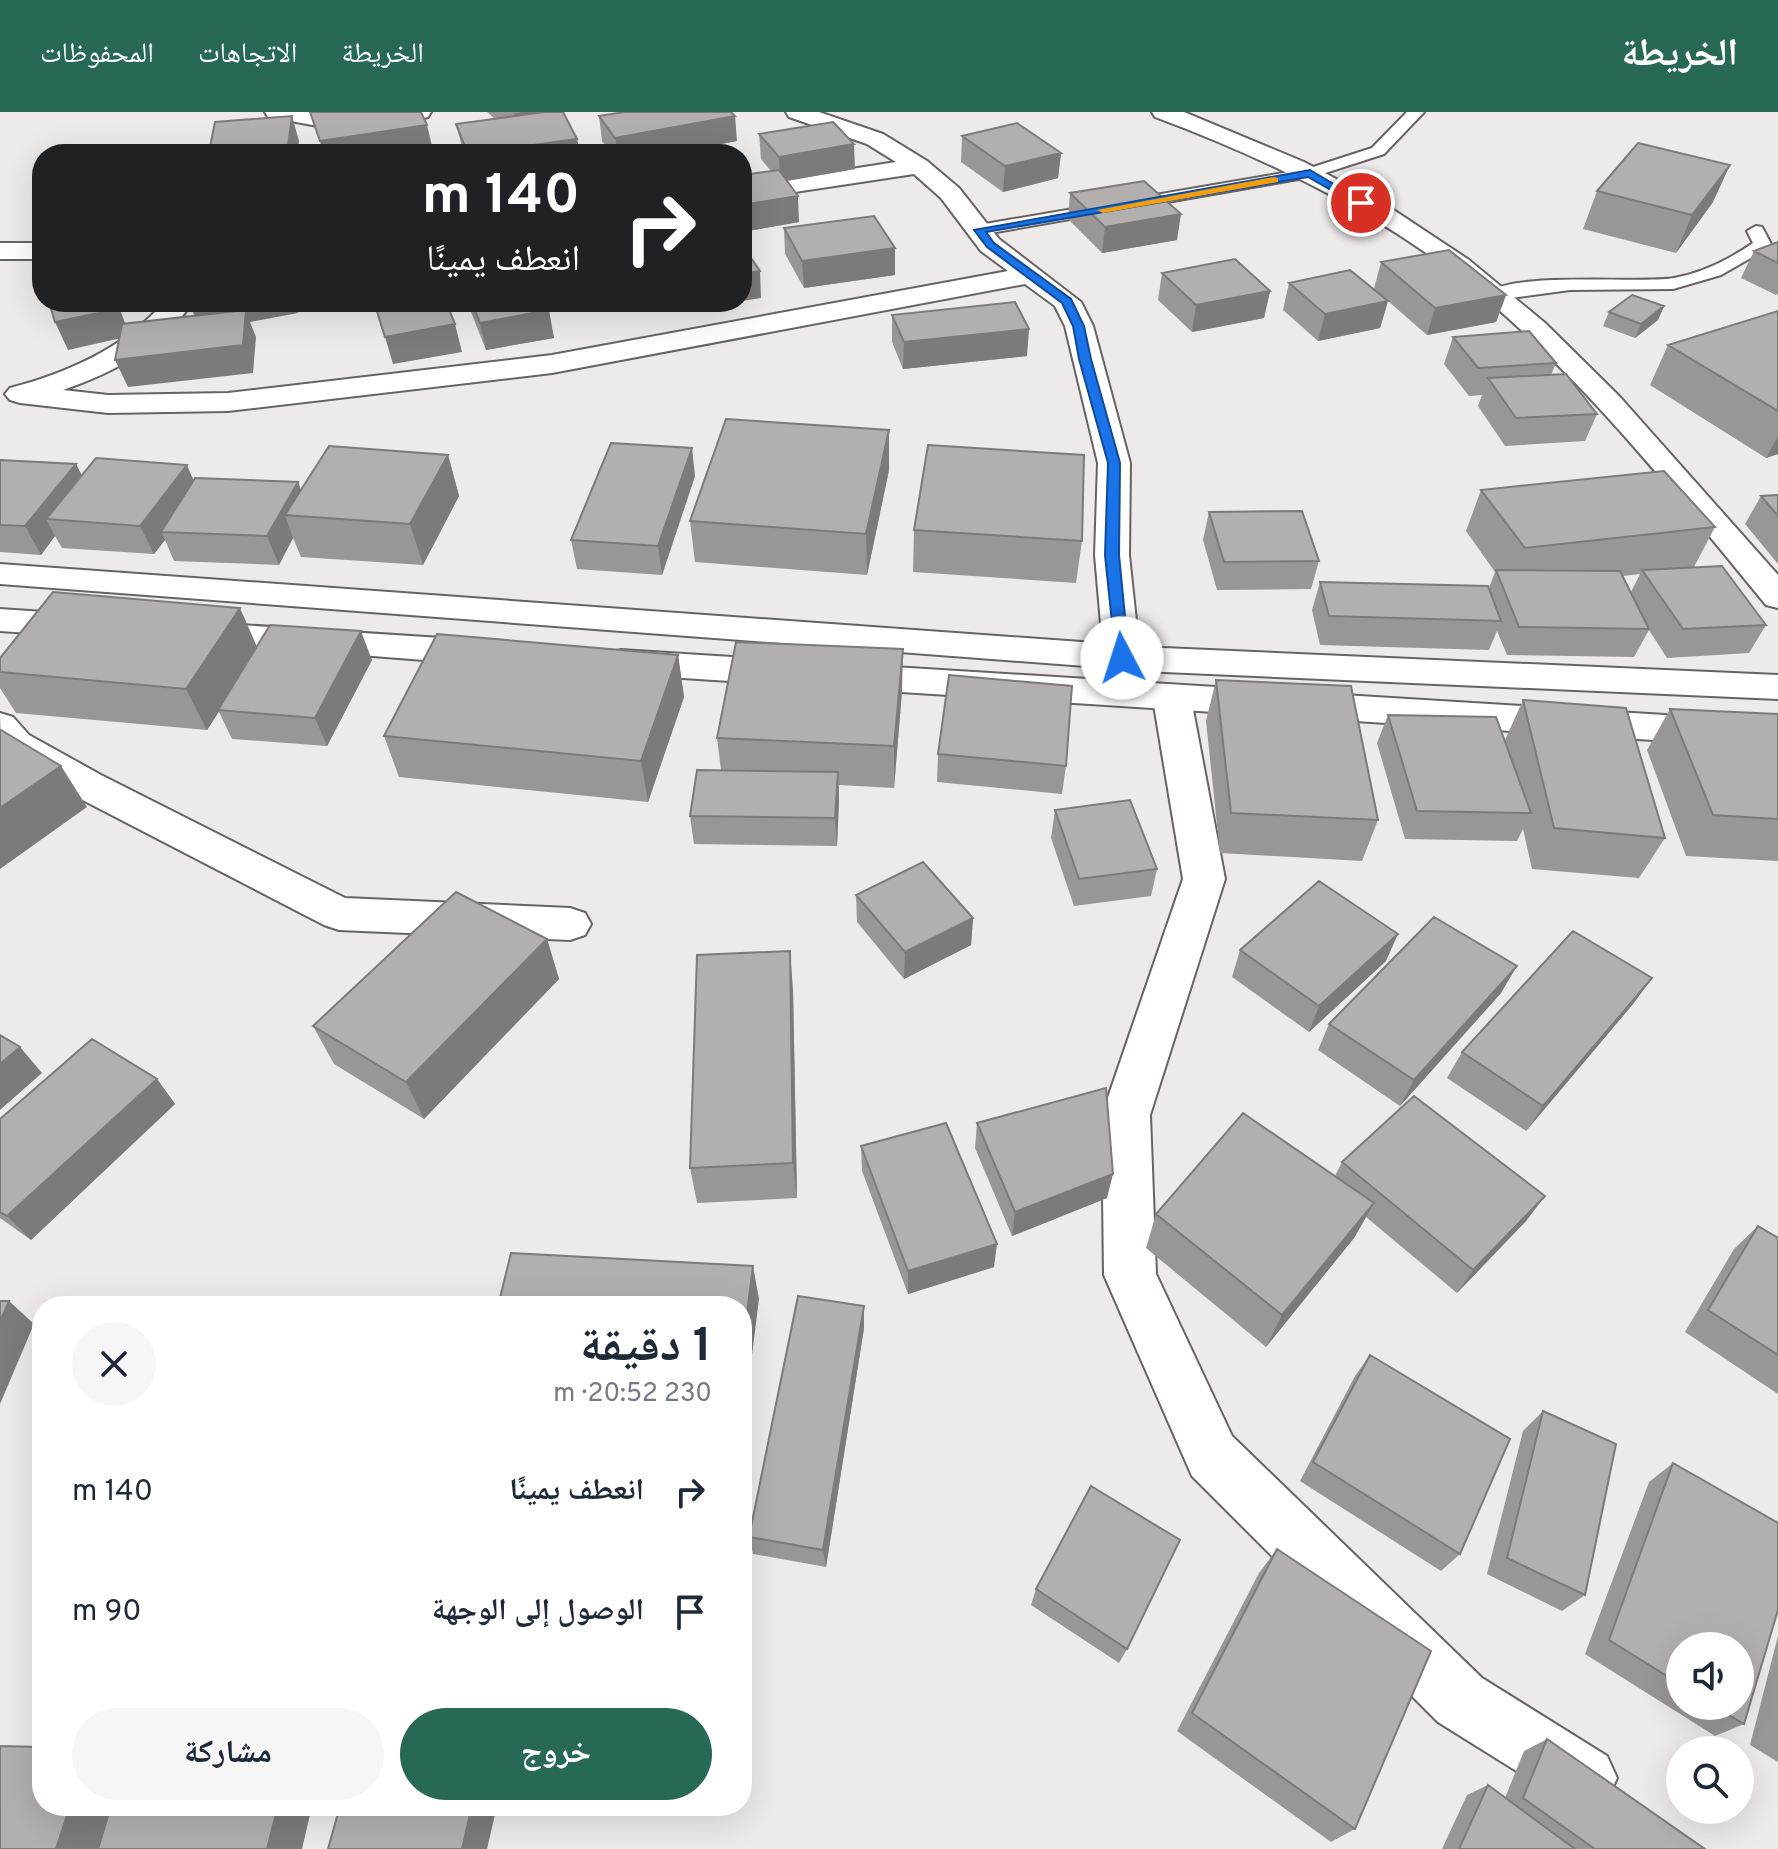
<!DOCTYPE html>
<html lang="ar">
<head>
<meta charset="utf-8">
<style>
  :root { --surface:#fff; --page:#f6f6f7; --text:#1f2937; --muted:#747a83; --accent:#286857 }
  body { margin:0; font-family:Overpass,"Noto Naskh Arabic",sans-serif; background:var(--page); color:var(--text); direction:rtl; height:100vh; display:flex; flex-direction:column; font-size:30px; white-space:nowrap }
  * { box-sizing:border-box; margin:0 }
  p { font-size:26px; color:var(--muted) }
  .icon { flex:none; width:44px; height:44px; fill:none; stroke:currentColor; stroke-width:2; stroke-linecap:round; stroke-linejoin:round }
  .map { position:relative; flex:1; overflow:hidden; direction:ltr }
  .drawer { position:absolute; left:32px; top:1184px; width:720px; height:520px; display:flex; flex-direction:column; background:var(--surface); border-radius:32px; box-shadow:0 8px 32px #0002; direction:rtl }
  .drawer>* { flex:none }
  .guide { position:absolute; left:32px; top:32px; width:720px; height:168px; border-radius:32px; box-shadow:0 8px 32px #0002; direction:rtl; background:#202124; color:#fff; overflow:hidden }
  .fabs { position:absolute; left:1666px; top:1520px; display:grid; gap:16px }
  .fabs a { display:grid; place-items:center; width:88px; height:88px; border-radius:50%; background:var(--surface); box-shadow:0 8px 32px #0002; font-size:40px }
  .pin { position:absolute; display:grid; place-items:center; width:68px; height:68px; color:#fff; margin:-34px; border:4px solid #fff; border-radius:50%; box-shadow:0 2px 8px #0007 }
  .me { position:absolute; width:88px; margin:-44px; rotate:355deg; stroke-linejoin:round; filter:drop-shadow(0 0 6px #0008) }
  .turn { display:flex; align-items:center; gap:28px; height:168px; padding:0 40px; font-size:36px }
  .turn .icon { width:104px; height:104px; stroke-width:2.5 }
  .turn b { display:block; font-size:56px; line-height:68px }
  .round { display:grid; place-items:center; flex:none; width:84px; height:84px; border-radius:42px; background:var(--page) }
  .head { display:flex; align-items:center; justify-content:space-between; height:136px; padding:0 40px }
  h1 { font-size:48px; font-weight:700; line-height:60px }
  .button { display:flex; gap:16px; margin-top:auto; padding:16px 40px }
  .button a { flex:1; height:92px; border-radius:48px; background:var(--accent); color:#fff; font-size:32px; font-weight:700; line-height:92px; text-align:center }
  .button a+a { background:var(--page); color:var(--text) }
  ul { padding:0; list-style:none }
  li { display:flex; align-items:center; gap:24px; height:120px; padding:0 40px }
  li div { flex:1 }
  li b { display:block; font-size:30px }
  li em { font-style:normal }
  header { display:flex; align-items:center; gap:48px; box-sizing:border-box; height:112px; padding:0 40px; background:var(--accent); color:#fff }
  header strong { font-size:38px }
  nav { display:flex; gap:44px; margin-inline-start:auto; font-size:28px }
  .map>svg:first-child { display:block }
  .lines { fill:none; stroke-linecap:round; stroke-linejoin:round }
  .service-casing { stroke:#676363; stroke-width:4 }
  .minor-casing { stroke:#676363; stroke-width:4 }
  .tertiary-casing { stroke:#676363; stroke-width:4 }
  .service { fill:#fff; fill-rule:evenodd }
  .minor { fill:#fff; fill-rule:evenodd }
  .tertiary { fill:#fff; fill-rule:evenodd }
  .wall { fill:#9a9696; fill-rule:evenodd }
  .shaded-wall { fill:#7d7a7a }
  .building { fill:#b3afae; stroke:#7d7a7a; stroke-width:2 }
  .route { fill:#1a73e8; stroke:#114b97; stroke-width:2 }
  .slow { fill:#f59e0b }
</style>
</head>
<body>
<header>
<strong>الخريطة</strong>
<nav><a>الخريطة</a><a>الاتجاهات</a><a>المحفوظات</a></nav>
</header>
<div class="map">
<svg width="1778" height="1737" viewBox="0 0 1778 1737">
  <rect width="100%" height="100%" fill="#eeeaea"/>
  <g class="lines">
    <!-- service casing -->
    <g class="service-casing">
      <path id="service" d="M1407 0H1424L1384 42 1316 64 979 123 970 118 979 113 1307 57 1372 36Z
        M1756 114 1762 115 1771 132 1768 136 1721 163 1673 177 1570 178 1496 188 1487 182C1509 159 1639 172 1674 166 1702 161 1730 147 1753 131L1747 119Z"/>
    </g>
    <!-- minor casing -->
    <g class="minor-casing">
      <path id="minor" d="M265 0H431L428 5 420 7 318 14 268 5Z
        M786 0H819L883 22 927 49 959 76 999 127 1081 190 1093 214 1130 351 1129 443 1140 546 1135 554 1122 558 1109 554 1104 546 1095 443 1098 351 1065 214 1055 194 1025 172 552 261 228 299 108 301 20 291 10 288 5 282 10 276C67 261 125 236 164 190H193C161 236 114 260 63 278L108 283 228 281 552 243 1008 159 981 139 941 86 914 62 742 88V74L896 50 867 32 789 5Z
        M1152 0H1184L1304 50 1389 95 1469 148 1545 211 1619 284 1778 463V496L1766 493C1669 375 1572 251 1450 158 1360 91 1259 44 1155 5Z
        M0 131H42V147H0Z
        M1172 575 1185 578 1191 587 1225 767 1150 1003 1156 1162 1232 1324 1482 1566 1607 1644 1617 1666 1607 1688 1585 1698 1563 1688 1438 1610 1192 1364 1104 1163 1102 1003 1183 767 1153 587 1159 578Z
        M0 601 13 605 29 623 101 663 345 786 570 796 585 801 591 812 585 823 570 828 339 818 324 813 73 683 1 641Z"/>
    </g>
    <!-- tertiary casing -->
    <g class="tertiary-casing">
      <path id="tertiary" d="M0 452 1164 536 1778 563V587L1164 560 0 472Z
        M0 497 89 503 101 506 107 514 101 522 89 525 0 519Z
        M194 510 488 529 501 533 506 541 501 549 488 553 181 529 176 521 181 513Z
        M621 538 1778 610V636L621 562 608 558 603 550 608 542Z"/>
    </g>
    <!-- service -->
    <use href="#service" class="service"/>
    <!-- minor -->
    <use href="#minor" class="minor"/>
    <!-- tertiary -->
    <use href="#tertiary" class="tertiary"/>
  </g>
  <!-- wall -->
  <path class="wall" d="M487 0H563L577 27 580 42H464L456 12 495 7Z
    M599 4 737 29 667 42H612L602 29Z
    M759 22 855 57 787 69 799 110 742 120V63L771 59 761 47Z
    M962 24 1061 41 1058 66 1003 80 961 50Z
    M1597 79 1713 90 1676 141 1583 117Z
    M1070 81 1177 128 1102 141 1068 107Z
    M784 116 895 163 804 176 785 142Z
    M1778 130V182L1776 183 1741 166 1754 139Z
    M1381 150 1506 183 1496 210 1427 223 1388 189 1380 216 1318 229 1283 198 1289 171 1374 177Z
    M1162 161 1270 179 1264 206 1192 220 1158 188Z
    M467 190H545L554 226 486 238Z
    M1664 194 1658 208 1635 226 1603 214 1609 200Z
    M1778 199V342L1766 346 1650 273 1668 233Z
    M892 203 1027 244 903 257 892 230Z
    M1453 225 1556 251 1551 263 1597 302 1585 329 1505 334 1478 294 1482 283 1469 284 1444 252Z
    M448 343 459 384 423 453 301 445 293 426 279 453 174 449 165 428 154 442 62 436 55 424 41 443 0 440V348L76 352 82 364 194 369 298 370 301 378Z
    M889 358 867 463 695 450 690 409Z
    M695 364 662 463 577 457 571 428Z
    M1481 378 1715 415 1694 455 1766 513 1749 541 1667 546 1649 518 1634 545 1507 543 1497 519 1489 538 1320 533 1312 498 1320 470 1489 476 1495 460 1466 419ZM1640 462 1631 480 1623 464Z
    M1778 383V452L1745 412 1761 384Z
    M1209 400 1319 449 1311 477 1217 478 1203 428Z
    M914 418 1082 429 1076 471 913 460Z
    M257 534 372 548 327 634 232 627 219 600 207 618 16 601 0 576V546Z
    M678 543 684 585 648 690 399 665 384 624Z
    M1216 568 1378 708 1362 749 1220 741 1206 609Z
    M902 579 894 676 839 673V688L837 734 694 732 690 704 721 658 717 626Z
    M1523 588 1665 726 1639 766 1532 757 1523 717 1517 729 1405 727 1377 631 1388 603 1505 628Z
    M1670 597 1778 602V749L1686 744 1647 638Z
    M938 642 1066 654 1062 682 937 670Z
    M1055 698 1157 757 1151 784 1074 794 1051 726Z
    M856 783 973 806 971 833 904 867 857 810Z
    M547 827 559 867 424 1007 334 952 313 914Z
    M1240 838 1386 849 1309 920 1232 865Z
    M1652 866 1633 892 1526 1019 1447 966 1462 940Z
    M793 878 797 1086 697 1091 690 1056Z
    M1501 881 1400 994 1318 938 1329 912Z
    M157 967 175 992 31 1128 0 1106V1007Z
    M977 1011 1107 1086 1012 1124 975 1036Z
    M861 1034 994 1155 908 1182 862 1059Z
    M1342 1050 1527 1108 1457 1181 1366 1105 1354 1126 1266 1235 1146 1136 1156 1102 1335 1064Z
    M1758 1114 1778 1126V1282L1685 1220 1734 1137Z
    M864 1216 826 1455 753 1442 749 1425Z
    M1370 1243 1460 1442 1441 1459 1300 1369 1355 1264Z
    M1543 1299 1585 1483 1562 1499 1487 1462 1523 1319Z
    M1673 1351 1778 1411V1498L1744 1612 1715 1624 1585 1542 1649 1370ZM1680 1534H1740V1594H1680Z
    M1277 1437 1355 1717 1331 1730 1177 1619 1259 1461Z
    M1036 1477 1127 1537 1119 1551 1031 1493Z
    M1778 1524V1650L1750 1633Z
    M1547 1627 1705 1737H1442L1467 1683 1488 1673 1505 1686 1524 1639Z"/>
  <!-- shaded-wall -->
  <path class="shaded-wall" d="M521 0H551L519 26 514 2Z
    M292 4 299 29 298 42H210L209 40Z
    M735 4 737 29 667 42H618L615 26Z
    M427 13 433 38 408 42H323L320 29Z
    M577 27 580 42H468Z
    M854 32 855 57 780 70 779 45Z
    M1061 41 1058 66 1003 80 1005 54Z
    M1730 53 1713 90 1676 141 1692 103Z
    M798 84 799 110 742 120V93Z
    M1181 102 1177 128 1102 141 1105 115Z
    M895 136V163L804 176 802 149Z
    M760 159 761 186 742 189V162Z
    M1270 179 1264 206 1192 220 1196 193Z
    M1506 183 1496 210 1427 223 1435 196Z
    M1388 189 1380 216 1318 229 1325 202Z
    M117 190 130 224 68 238 55 210Z
    M201 190H295L298 201 250 210 256 225 253 261 128 275 115 248 200 219 190 192Z
    M706 190H736L707 195Z
    M1664 194 1658 208 1635 226 1641 212Z
    M549 198 554 226 486 238 480 211Z
    M455 212 462 240 393 252 385 225Z
    M1029 217 1027 244 903 257 904 230Z
    M889 318V358L867 463 866 422Z
    M1778 324V342L1766 346Z
    M692 336 695 364 662 463 658 434Z
    M448 343 459 384 423 453 410 412Z
    M76 352 90 380 46 407 55 424 41 443 25 414Z
    M187 353 199 381 161 420 165 428 154 442 140 414Z
    M298 370 308 399 285 403 293 426 279 453 267 424Z
    M240 496 258 537 207 618 186 577Z
    M361 519 372 548 327 634 315 606Z
    M903 537 902 579 894 676V634Z
    M678 543 684 585 648 690 641 649Z
    M61 654 87 695 0 757V696Z
    M838 660 839 688 837 734 835 706Z
    M973 806 971 833 904 867 905 840Z
    M1398 822 1386 849 1309 920 1319 894Z
    M547 827 559 867 424 1007 406 970Z
    M790 839 793 878 797 1086 793 1051Z
    M1517 854 1501 881 1400 994 1414 968Z
    M1652 866 1633 892 1526 1019 1543 994Z
    M20 935 42 961 0 998V952Z
    M157 967 175 992 31 1128 7 1104Z
    M1113 1062 1107 1086 1012 1124 1015 1100Z
    M1545 1084 1527 1108 1457 1181 1473 1158Z
    M1374 1091 1354 1126 1266 1235 1282 1203Z
    M997 1132 994 1155 908 1182V1159Z
    M753 1154 759 1187 742 1323V1242Z
    M9 1189 34 1212 0 1292V1210Z
    M864 1194V1216L826 1455 823 1438Z
    M70 1694H115L103 1737H56Z
    M278 1694H312L302 1737H267Z
    M472 1694H497L487 1737H462Z"/>
  <!-- building -->
  <path class="building" d="M310 0H421L427 13 320 29Z
    M544 0H563L577 27 468 42 456 12Z
    M624 0H731L735 4 615 26 599 4Z
    M292 4 288 34 209 40 215 10Z
    M833 10 854 32 779 45 759 22Z
    M1017 11 1061 41 1005 54 962 24Z
    M1638 31 1730 53 1692 103 1597 79Z
    M325 33 329 42H272Z
    M779 58 798 84 742 93V63Z
    M1144 69 1181 102 1105 115 1070 81Z
    M874 104 895 136 802 149 784 116Z
    M1778 130V151L1754 139Z
    M742 133 760 159 742 162Z
    M1449 138 1506 183 1435 196 1381 150Z
    M1235 147 1270 179 1196 193 1162 161Z
    M1350 158 1388 189 1325 202 1289 171Z
    M1632 183 1664 194 1641 212 1609 200Z
    M49 190H116L118 197 55 210Z
    M374 190H446L455 212 385 225Z
    M471 190H545L549 198 480 211Z
    M1015 190 1029 217 904 230 892 203Z
    M246 198 243 233 115 248 122 212Z
    M1778 199V299L1668 233Z
    M1529 219 1556 251 1478 256 1453 225Z
    M1566 262 1597 302 1516 306 1488 266Z
    M726 307 889 318 866 422 690 409Z
    M611 331 692 336 658 434 571 428Z
    M928 333 1084 343 1082 429 914 418Z
    M329 334 448 343 410 412 285 403Z
    M96 346 187 353 140 414 46 407Z
    M0 348 76 352 25 414 0 413Z
    M1664 359 1715 415 1525 436 1481 378Z
    M195 366 298 370 267 424 161 420Z
    M1778 383V404L1761 384Z
    M1302 399 1319 449 1224 450 1209 400Z
    M1722 454 1766 513 1683 517 1642 458Z
    M1496 458 1620 459 1649 517 1519 515Z
    M1320 470 1488 474 1501 509 1329 504Z
    M53 480 240 496 186 577 0 560V546Z
    M270 513 361 519 315 606 218 598Z
    M437 522 678 543 641 649 384 624Z
    M736 530 903 537 894 634 717 626Z
    M949 563 1072 574 1066 654 938 642Z
    M1216 568 1351 574 1378 708 1231 701Z
    M1523 588 1626 596 1665 726 1554 716Z
    M1670 597 1778 602V707L1713 703Z
    M1388 603 1496 605 1531 701 1417 699Z
    M1 618 61 654 0 696V619Z
    M697 658 838 660 835 706 690 704Z
    M1130 688 1157 757 1079 767 1055 698Z
    M923 750 973 806 905 840 856 783Z
    M1319 769 1398 822 1319 894 1240 838Z
    M456 780 547 827 406 970 313 914Z
    M1434 805 1517 854 1414 968 1329 912Z
    M1573 819 1652 866 1543 994 1462 940Z
    M790 839 793 1051 690 1056 697 843Z
    M0 923 20 935 0 952Z
    M92 927 157 967 7 1104 0 1100V1007Z
    M1106 976 1113 1062 1015 1100 977 1011Z
    M1414 984 1545 1084 1473 1158 1342 1050Z
    M1243 1001 1374 1091 1282 1203 1156 1102Z
    M946 1011 997 1132 908 1159 861 1034Z
    M1758 1114 1778 1126V1243L1708 1198Z
    M511 1141 753 1154 742 1242V1194H498Z
    M798 1184 864 1194 823 1438 749 1425Z
    M0 1189H9L0 1210Z
    M1370 1243 1510 1327 1460 1442 1313 1350Z
    M1543 1299 1616 1332 1585 1483 1507 1446Z
    M1673 1351 1778 1411V1498L1744 1612 1714 1594H1740V1534H1680V1572L1609 1528Z
    M1091 1374 1180 1428 1127 1537 1036 1477Z
    M1277 1437 1431 1539 1355 1717 1192 1601Z
    M1547 1627 1705 1737H1595L1523 1686Z
    M0 1634 42 1635V1694H70L56 1737H0Z
    M1488 1673 1575 1737H1459Z
    M111 1694H278L267 1737H98Z
    M340 1694H472L462 1737H328Z"/>
  <!-- route -->
  <path class="route" d="M1310 58 1366 91 1357 93 1308 65 986 120 994 131 1071 187 1084 214 1091 247 1120 351 1119 443 1129 546 1127 549H1116L1105 443 1108 351 1079 247 1073 214 1062 191 987 135 974 118Z"/>
  <!-- slow -->
  <path class="slow" d="M1274 65 1278 66V70L1103 101 1097 98Z"/>
</svg>
<div class="fabs">
<a><svg class="icon" aria-label="sound" viewBox="0 0 24 24"><path d="M4 9h4l5-4v14l-5-4H4zM17 9q2 3 0 6"/></svg></a>
<a><svg class="icon" aria-label="search" viewBox="0 0 24 24"><circle cx="10" cy="10" r="6"/><path d="M15 15l6 6"/></svg></a>
</div>
<div class="pin" style="left:1361px;top:91px;background:#d93025"><svg class="icon" aria-label="arrive" viewBox="0 0 24 24"><path d="M6 21V4h12l-3 4 3 4H6"/></svg></div>
<svg class="me" style="left:1122px;top:546px" viewBox="-20 -20 40 40"><circle r="19" fill="#fff"/><path d="M0-13L10 11 0 6-10 11z" fill="#1a73e8"/></svg>
<div class="guide">
<div class="turn"><svg class="icon" aria-label="right" viewBox="0 0 24 24"><path d="M7 20v-9h11M14 6l5 5-5 5"/></svg><div><b>140 m</b>انعطف يمينًا</div></div>
</div>
<section class="drawer">
<div class="head"><div><h1>1 دقيقة</h1><p>230 m · 20:52</p></div><a class="round"><svg class="icon" aria-label="close" viewBox="0 0 24 24"><path d="M6 6l12 12M18 6L6 18"/></svg></a></div>
<ul>
<li><svg class="icon" aria-label="right" viewBox="0 0 24 24"><path d="M7 20v-9h11M14 6l5 5-5 5"/></svg><div><b>انعطف يمينًا</b></div><em>140 m</em></li>
<li><svg class="icon" aria-label="arrive" viewBox="0 0 24 24"><path d="M6 21V4h12l-3 4 3 4H6"/></svg><div><b>الوصول إلى الوجهة</b></div><em>90 m</em></li>
</ul>
<div class="button"><a>خروج</a><a>مشاركة</a></div>
</section>
</div>
</body>
</html>
